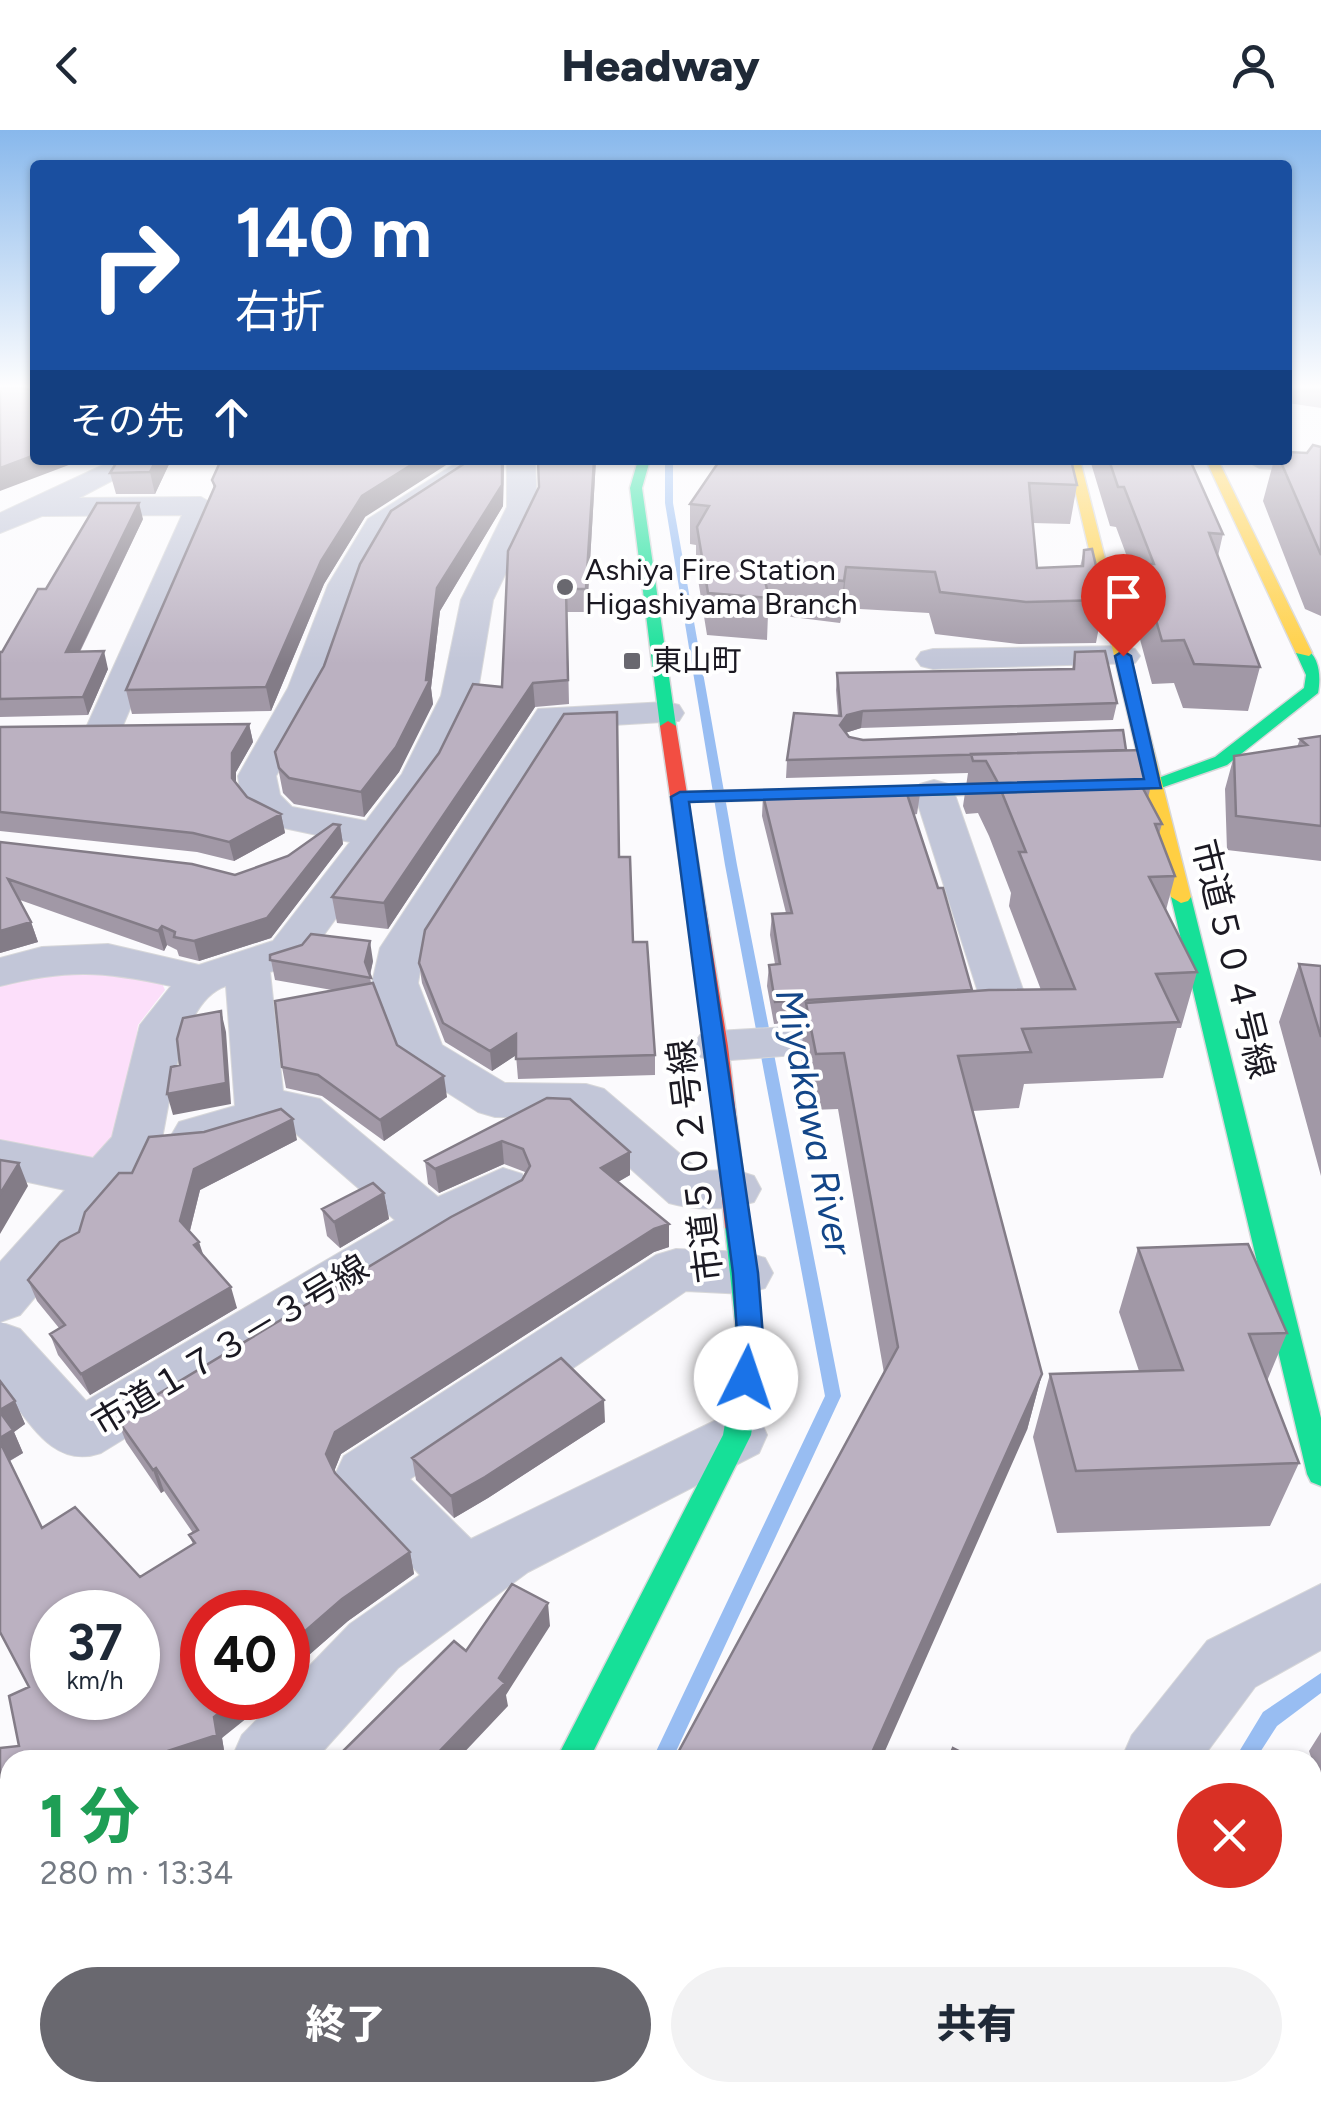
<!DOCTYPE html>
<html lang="ja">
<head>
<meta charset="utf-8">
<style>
  :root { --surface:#fff; --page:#f2f2f3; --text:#1f2937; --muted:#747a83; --accent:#69686f }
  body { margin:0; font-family:Figtree,"Noto Sans JP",sans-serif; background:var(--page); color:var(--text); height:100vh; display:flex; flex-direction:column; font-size:38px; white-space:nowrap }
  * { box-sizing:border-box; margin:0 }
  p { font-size:32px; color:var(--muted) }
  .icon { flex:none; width:55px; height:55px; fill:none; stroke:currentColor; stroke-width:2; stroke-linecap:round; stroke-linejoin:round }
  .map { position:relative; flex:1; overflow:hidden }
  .details { position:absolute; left:0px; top:1620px; width:1322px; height:352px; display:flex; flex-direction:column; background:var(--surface); border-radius:30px 30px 0 0; box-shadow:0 2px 8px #0004 }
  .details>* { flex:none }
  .banner { position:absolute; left:30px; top:30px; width:1262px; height:305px; border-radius:10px; box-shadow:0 2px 8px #0004; background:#1a4fa0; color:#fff; overflow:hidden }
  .speed { position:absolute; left:30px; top:1460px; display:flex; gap:20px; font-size:50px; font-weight:700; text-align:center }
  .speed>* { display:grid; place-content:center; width:130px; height:130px; border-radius:50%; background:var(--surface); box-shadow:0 2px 8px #0004; line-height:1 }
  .speed small { font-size:25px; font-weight:400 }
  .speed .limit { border:15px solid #d22; background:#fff; color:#111 }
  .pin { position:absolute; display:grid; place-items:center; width:85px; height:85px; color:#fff; margin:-102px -42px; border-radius:50% 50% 50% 0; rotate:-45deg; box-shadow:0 0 10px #0007 }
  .pin .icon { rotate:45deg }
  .me { position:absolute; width:110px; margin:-55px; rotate:4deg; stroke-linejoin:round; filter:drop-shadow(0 0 8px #0008) }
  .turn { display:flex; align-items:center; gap:35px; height:210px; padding:0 40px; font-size:45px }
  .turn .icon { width:130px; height:130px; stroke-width:2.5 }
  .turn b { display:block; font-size:70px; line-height:85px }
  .then { display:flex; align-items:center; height:95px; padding:0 40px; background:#0003; gap:20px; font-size:38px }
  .round { display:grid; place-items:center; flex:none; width:105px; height:105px; border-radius:52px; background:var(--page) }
  .head { display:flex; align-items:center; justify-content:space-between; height:170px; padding:0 40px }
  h1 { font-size:60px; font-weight:800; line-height:75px; color:#1e9e55 }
  .primary-button { display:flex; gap:20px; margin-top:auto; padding:20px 40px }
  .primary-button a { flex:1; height:115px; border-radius:60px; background:var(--accent); color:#fff; font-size:40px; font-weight:800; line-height:115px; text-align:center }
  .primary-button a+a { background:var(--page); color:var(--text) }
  header { display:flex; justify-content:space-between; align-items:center; height:130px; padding:0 40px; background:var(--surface); font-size:45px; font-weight:800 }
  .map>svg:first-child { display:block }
  .green { fill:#fcdffa }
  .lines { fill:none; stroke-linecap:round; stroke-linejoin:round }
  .stream { fill:#98bdf2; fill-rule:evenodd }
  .street-casing { stroke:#d7d7d9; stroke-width:2 }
  .fast-casing { stroke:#d7d7d9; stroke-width:3 }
  .slow-casing { stroke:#d7d7d9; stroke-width:3 }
  .jam-casing { stroke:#d7d7d9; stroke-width:3 }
  .street { fill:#c2c6d8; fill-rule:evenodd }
  .fast { fill:#16e098; fill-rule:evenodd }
  .slow { fill:#ffcf43; fill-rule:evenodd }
  .jam { fill:#f24e42; fill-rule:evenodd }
  .wall { fill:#a198a6 }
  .shaded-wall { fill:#837c87 }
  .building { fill:#bbb1c1; stroke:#837c87; stroke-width:2.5; fill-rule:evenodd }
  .route { fill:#1a73e8; stroke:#114b97; stroke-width:2.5 }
  .poi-dot { fill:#69686f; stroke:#fff; stroke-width:4 }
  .labels { text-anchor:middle; stroke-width:8; stroke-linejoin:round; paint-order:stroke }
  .far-poi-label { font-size:30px; fill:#1b1922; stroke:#fff; text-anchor:start }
  .street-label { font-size:35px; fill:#1b1922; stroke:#fff }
  .water-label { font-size:38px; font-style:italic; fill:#134688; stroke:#fff }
</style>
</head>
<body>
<header><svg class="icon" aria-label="back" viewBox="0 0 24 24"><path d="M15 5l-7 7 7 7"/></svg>Headway<svg class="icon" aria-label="person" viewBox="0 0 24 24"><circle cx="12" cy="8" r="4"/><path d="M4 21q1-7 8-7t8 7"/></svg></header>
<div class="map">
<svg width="1321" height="1971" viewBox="0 0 1321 1971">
  <rect width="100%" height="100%" fill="#fbfafd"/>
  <!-- green -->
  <path class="green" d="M105 837 160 849 165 860 138 895 124 996 97 1032 0 1013V853Z"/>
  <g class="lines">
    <!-- stream -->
    <path class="stream" d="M669 332 673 334V373L737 735 841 1266 672 1630H652L825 1266 725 735 665 373V334Z
      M1321 1543V1563L1277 1596 1255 1630H1234L1263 1582Z
      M10 1750V1770L0 1773V1751Z
      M785 1962H827L831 1971H790Z
      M1046 1962H1080L1075 1971H1042Z"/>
    <!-- street casing -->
    <g class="street-casing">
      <path id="street" d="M1288 324 1321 327V343L1259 338 1245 330H1288Z
        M114 330H151L79 368 201 367 216 376 121 600 116 608H90L85 600 182 385 42 386 0 403V383Z
        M461 330H496L391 400 360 455 324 558 276 646 280 665 292 677 366 691 402 644 441 566 461 470 507 377V330H535L537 377 493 470 477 566 439 646 305 831 270 842 283 961 320 969 438 1067 503 1038 522 1044 529 1057 522 1070 452 1107 101 1323C52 1340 29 1290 0 1255V1192L20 1199 86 1271 395 1090 287 996 197 1021 179 1016 172 1004 179 992 235 976 226 856C179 871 171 970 161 1013L154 1026 20 1185 0 1192V1132L65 1060 0 1046V1010L93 1028 112 1007 140 895 171 856C103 841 67 839 0 856V828L42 817 108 814 199 835 273 811 350 712 265 694 241 668 238 646 288 558 328 455 368 389Z
        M1123 516 1135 519 1140 526 1135 533 933 539 921 536 916 529 921 522 933 519Z
        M666 572 679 575 684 583 679 591 563 598 424 818 418 853 442 915 505 953 586 954 604 959 700 1041 735 1040 754 1046 761 1059 754 1072C726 1080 697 1081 669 1073L574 988 495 987 478 982 404 935 372 853 380 818 538 579Z
        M934 650 948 654 954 662 1036 897 1030 908 987 914 970 910 963 899 970 888 985 884 914 662 920 654Z
        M872 892 889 896 896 907 889 918 717 931 700 927 693 916 700 905 717 901Z
        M676 1119 745 1122 765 1128 773 1143 765 1158 745 1164 686 1161 410 1349 471 1409 737 1280 759 1287 767 1305 759 1323 528 1442 398 1538 315 1630H231L242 1605 278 1568H288V1558L350 1494 420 1445 344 1364 335 1345 344 1326 656 1125Z
        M1321 1454V1520L1255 1557 1201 1630H1121L1132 1605 1207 1511Z
        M10 1903V1962H44L40 1971H0V1907Z"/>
    </g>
    <!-- fast casing -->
    <g class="fast-casing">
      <path id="fast" d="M638 330H650L642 358 676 596 668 601 660 596 630 358Z
        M1304 518C1320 525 1321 548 1318 563L1227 635 1155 660 680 672 671 667 680 662 1153 650 1215 627 1304 558 1306 545 1296 523Z
        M1181 761 1191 767 1321 1288V1356L1311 1352 1307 1344 1171 767Z
        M737 1088 746 1091 749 1097 764 1219 751 1305 589 1630H556L723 1305 738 1219 725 1097 728 1091Z
        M377 1962H416L412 1971H373Z"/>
    </g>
    <!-- slow casing -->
    <g class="slow-casing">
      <path id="slow" d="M1068 330H1080L1191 767 1188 771 1181 773 1171 767Z
        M1206 330H1218L1312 523 1309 526 1296 523Z"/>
    </g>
    <!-- jam casing -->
    <g class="jam-casing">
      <path id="jam" d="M668 591 676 596 728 916 749 1097 746 1103H728L725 1097 706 916 660 596Z"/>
    </g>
    <!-- street -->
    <use href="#street" class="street"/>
    <!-- fast -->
    <use href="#fast" class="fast"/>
    <!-- slow -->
    <use href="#slow" class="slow"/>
    <!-- jam -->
    <use href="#jam" class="jam"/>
  </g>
  <!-- wall -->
  <path class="wall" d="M1288 258H1321V278L1288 273Z
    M1321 317V486L1305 479 1263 371 1274 330H1288Z
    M118 330H171L155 364H116L110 343Z
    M470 330H504L503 376 440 481 431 558 433 574 399 642 364 687 294 674 283 663 275 622Z
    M538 330H596L587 482H567L569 574 535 577 388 799 337 793 332 767 502 557 539 357Z
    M720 330 1077 355 1070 394 1033 393 1037 438 1080 437 1084 420 1104 470 1096 513 1019 514 935 504 929 483 843 478 840 493 768 484 767 510 707 505 696 437V415L690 414V374Z
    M1090 330H1190L1223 404 1218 426 1260 537 1248 581 1183 578 1174 553 1152 554 1131 476 1136 451 1116 397 1110 396Z
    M212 350 365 387 324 454 271 581 132 584 126 560 214 360Z
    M143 389 80 522 108 539 88 585 0 587V522H2L46 459Z
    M1075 522 1117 573 1113 590 861 598 845 603 849 607 863 610 1126 620 1152 651 1148 668 1162 694 1159 704 1175 746 1166 780 1197 842 1181 898H1177L1163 948 1024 954 1019 978 973 981 1042 1244 1027 1300 884 1243 838 979 811 980 801 929 804 892 774 894 767 856 769 835 775 834 770 805 772 784 786 783 762 686 763 665 920 664 917 684 913 685 972 861 1041 860 1009 776 1011 763 989 706 978 683 966 684 963 676 968 643 786 648 787 630 838 586 836 560 837 543 1072 540Z
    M249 594 253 612 236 642V653L247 667 281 684 285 703 234 731 197 722 0 701V597Z
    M1321 606V731L1227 720 1225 659 1234 626 1297 617 1300 609Z
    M340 695 343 714 271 808 199 831 179 826 177 820 167 815 164 821 20 770 31 792 38 812 0 823V712L235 745 288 726Z
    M619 727 633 812 655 925V945L518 949 516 925 492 941 445 912 422 853 419 833Z
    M270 825 373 831 370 846 371 853 397 915 447 967 384 1011 322 966 286 958 282 937 332 860 275 850Z
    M1299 834 1321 836V1046L1279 892Z
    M547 968 630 1045 618 1052 669 1117 654 1122 341 1324 334 1341 335 1343 410 1422 414 1444 348 1491 294 1538 296 1544 288 1554V1482L222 1608 225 1626 10 1630V1689L0 1690V1618L19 1616 29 1557 0 1251 15 1271 25 1294 14 1302 23 1323 10 1331 42 1398 140 1447 193 1414 189 1405 193 1403 164 1361 161 1363 126 1312 117 1289 522 1050 525 1042 504 1034 439 1063 428 1054 425 1031Z
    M297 1010 200 1060 190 1101 204 1127 237 1178 90 1265 58 1225 50 1204 59 1198 37 1171 28 1150 79 1102 132 1043Z
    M384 1063 389 1089 340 1118 327 1106 322 1079Z
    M1138 1118 1287 1203 1267 1251 1299 1333 1270 1396 1057 1403 1033 1307 1050 1244 1139 1241 1119 1182Z
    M605 1292 488 1368 454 1388 416 1350 412 1328Z
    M1321 1602V1657L1309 1621Z
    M1312 1783H1321V1856H1312Z
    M1143 1962H1297L1299 1971H1145Z"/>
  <!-- shaded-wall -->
  <path class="shaded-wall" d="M35 325V330H82L0 361V338Z
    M156 330H171L155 364 150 342Z
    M419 330H454L365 387 324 454 271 581 266 557 321 431 362 366Z
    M502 330H504L503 376 440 481 431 558 433 574 399 642 364 687 361 662 426 550 437 458Z
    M594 330H596L587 482 586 459Z
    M139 373 143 389 71 539 66 522Z
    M846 437 843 478 840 493 844 451Z
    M104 521 108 539 88 585 83 567Z
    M533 553 535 577 388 799 384 773Z
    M863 581 861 598 845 603 840 595 847 585Z
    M249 594 253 612 236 642V666L232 648V623Z
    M281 684 285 703 234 731 229 712Z
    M340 695 343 714 271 808 199 831 194 811Z
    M31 792 38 812 0 823V801Z
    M162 796 167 815 164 821 158 801Z
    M370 811 373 831 369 848 365 832Z
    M221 881 226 902 231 974 173 985 167 964Z
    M516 904 518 924 492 941 490 921Z
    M444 946 447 967 384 1011 380 990Z
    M293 989 297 1010 200 1060 187 1112 180 1091 194 1039Z
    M502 1011 504 1034 439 1063 435 1039Z
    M630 1022V1045L602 1061 601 1038Z
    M19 1033 28 1056 0 1104V1064Z
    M384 1063 389 1089 340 1118 334 1092Z
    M669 1094V1117L654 1122 341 1324 332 1347 326 1324 335 1302 654 1099Z
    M199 1112 206 1133 194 1115Z
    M231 1157 237 1178 90 1265 81 1244Z
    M1042 1244 1027 1300 881 1630H869Z
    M604 1270 605 1292 488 1368 454 1388 451 1366Z
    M15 1271 25 1294 14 1302 23 1323 9 1331 0 1312V1280Z
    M156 1338 164 1361 161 1363 153 1340Z
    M410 1422 414 1444 348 1491 294 1538 296 1544 288 1554V1516L342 1469Z
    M548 1473 550 1496 506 1565 508 1576 457 1630H431L499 1548Z
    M238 1568H272L222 1608 225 1626 213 1630H140L214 1587Z
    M10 1841V1879L0 1893V1854Z
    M210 1962H230L226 1971H206Z
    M567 1962H582L578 1971H564Z"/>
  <!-- building -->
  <path class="building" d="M0 258H22L32 260V258H35V325L0 338Z
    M1313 315 1321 317V425L1280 330H1288V322L1307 323Z
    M118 330H156L150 342 110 343Z
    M221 330H419L362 366 321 431 266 557 126 560 215 356 212 350Z
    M470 330H502V355L437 458 426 550H430L396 617 361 662 289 648 279 638 275 622 324 536 360 434 391 381Z
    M538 330H594L586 459H566L568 550 533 553 384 773 332 767 439 623 473 554 502 557 508 421 539 357Z
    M720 330H1071L1077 355 1029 353 1037 438 1083 436 1084 420 1092 419 1104 470 1026 472 940 462 935 442 846 437 844 451 763 442 769 468 708 463 697 397 709 376 690 374Z
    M1109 330H1190L1223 404 1209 403 1260 537 1194 534 1184 510 1162 511 1140 434H1154L1124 357H1118Z
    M97 373H139L66 522 104 521 83 567 0 569V522H2L38 459H46Z
    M1105 521 1117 573 863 581 847 585 840 595 849 607 863 610 1123 600 1126 620 787 630 794 583 841 586 837 543 1074 539 1075 522Z
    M617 582 619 727H630L633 812H647L655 925 516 929V904L490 921 443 893 419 833 425 800 564 584Z
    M249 594 232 623V648L247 667 281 684 229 712 193 703 0 682V597Z
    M1321 606V696L1236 686 1234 626 1307 615 1300 609Z
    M1144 620 1152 651H1139L1162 694H1155L1175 746 1149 747 1197 842 1156 844 1179 892 1022 899 1031 922 958 926 1042 1244 870 1627 875 1630H674L898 1217 844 923 816 924 806 873 989 860 1075 859 1019 722H1026L998 653 986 631H973L971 624Z
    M918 657 920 664H907L938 758H943L972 860 775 872 769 835 780 834 772 784 792 783 763 665H781L782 660Z
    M333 694 340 695 267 788 194 811 174 807 175 802 162 796 158 801 8 749 31 792 0 801V712L192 734 235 745 288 726Z
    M311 804 370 811 365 832 371 848 270 830V825L302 815Z
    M1299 834 1321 836V907Z
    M373 853 397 915 444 946 380 990 318 945 282 937 275 871Z
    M221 881 226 953 167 964 171 937 180 935 177 909 183 888Z
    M547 968 570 969 630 1022 601 1038 669 1094 654 1099 335 1302 326 1324 335 1343 410 1422 342 1469 288 1516V1482H202V1568H238L214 1587 217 1605 140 1630H10V1668L0 1669V1618L19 1616 9 1566 29 1557 0 1502V1312L42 1398 75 1377 140 1447 195 1413 189 1405 198 1400 156 1338 153 1340 117 1289 451 1087 522 1050 530 1036 523 1019 502 1011 435 1039 425 1031ZM52 1482H138V1568H52Z
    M281 979 293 989 194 1039 180 1091 199 1112 194 1115 231 1157 81 1244 50 1204 65 1195 28 1150 60 1112 79 1102 85 1082 119 1043H132L149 1007 204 1002Z
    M0 1030 19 1033 0 1064Z
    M373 1053 384 1063 334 1092 322 1079Z
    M1248 1114 1287 1203 1249 1204 1299 1333 1076 1341 1050 1244 1183 1240 1138 1118Z
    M561 1228 604 1270 485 1347 451 1366 412 1328Z
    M0 1251 15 1271 0 1280Z
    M0 1282 13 1300 0 1308Z
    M512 1454 548 1473 499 1548 505 1553 431 1630H334L454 1511 466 1521Z
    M953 1618 977 1630H948Z
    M0 1782 10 1788V1841L0 1854Z
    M1312 1783H1321V1838L1312 1840Z
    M28 1962H210L206 1971H23Z
    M474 1962H567L564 1971H470Z
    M1160 1962H1297L1299 1971H1163Z"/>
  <!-- sky -->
  <linearGradient id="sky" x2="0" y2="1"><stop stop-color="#88b8ec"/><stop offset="0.48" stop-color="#fdfdfe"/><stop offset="1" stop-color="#fdfdfe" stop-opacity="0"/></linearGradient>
  <rect width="1321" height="534" fill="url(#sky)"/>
  <!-- route -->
  <path class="route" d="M1123 521 1131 526 1161 658 689 672 758 1143 764 1219 756 1255H737L733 1248 738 1219 733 1143 671 667 680 662 1144 649 1115 526Z"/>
  <!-- markers -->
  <g class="poi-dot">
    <circle cx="565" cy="457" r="10"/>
    <rect x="622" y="521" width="20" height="20" rx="5"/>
  </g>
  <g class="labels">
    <!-- far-poi labels -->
    <g class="far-poi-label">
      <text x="585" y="450">Ashiya Fire Station<tspan x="585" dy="34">Higashiyama Branch</tspan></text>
      <text x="652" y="541">東山町</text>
    </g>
    <!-- street labels -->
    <g class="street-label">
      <text transform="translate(1233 829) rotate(76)" y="12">市道５０４号線</text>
      <text transform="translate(695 1031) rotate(-97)" y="12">市道５０２号線</text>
      <text transform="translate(230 1215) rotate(-31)" y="12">市道１７３－３号線</text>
    </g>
    <!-- water labels -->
    <g class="water-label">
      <text transform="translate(814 992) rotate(79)" y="13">Miyakawa River</text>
    </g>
  </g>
</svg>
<div class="speed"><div>37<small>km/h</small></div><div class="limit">40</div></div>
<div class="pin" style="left:1123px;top:526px;background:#d93025"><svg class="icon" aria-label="arrive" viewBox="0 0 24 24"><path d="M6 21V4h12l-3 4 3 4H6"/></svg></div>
<svg class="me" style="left:746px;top:1248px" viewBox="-20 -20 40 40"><circle r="19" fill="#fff"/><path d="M0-13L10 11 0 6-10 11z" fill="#1a73e8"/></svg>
<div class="banner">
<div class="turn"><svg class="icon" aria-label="right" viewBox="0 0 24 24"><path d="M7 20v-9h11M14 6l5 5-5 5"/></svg><div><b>140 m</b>右折</div></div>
<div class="then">その先<svg class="icon" aria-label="ahead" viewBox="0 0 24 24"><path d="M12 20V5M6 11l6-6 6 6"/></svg></div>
</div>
<section class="details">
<div class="head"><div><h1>1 分</h1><p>280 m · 13:34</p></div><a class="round" style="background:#d93025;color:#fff"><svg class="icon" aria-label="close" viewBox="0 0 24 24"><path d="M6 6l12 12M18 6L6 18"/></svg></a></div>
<div class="primary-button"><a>終了</a><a>共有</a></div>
</section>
</div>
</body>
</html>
